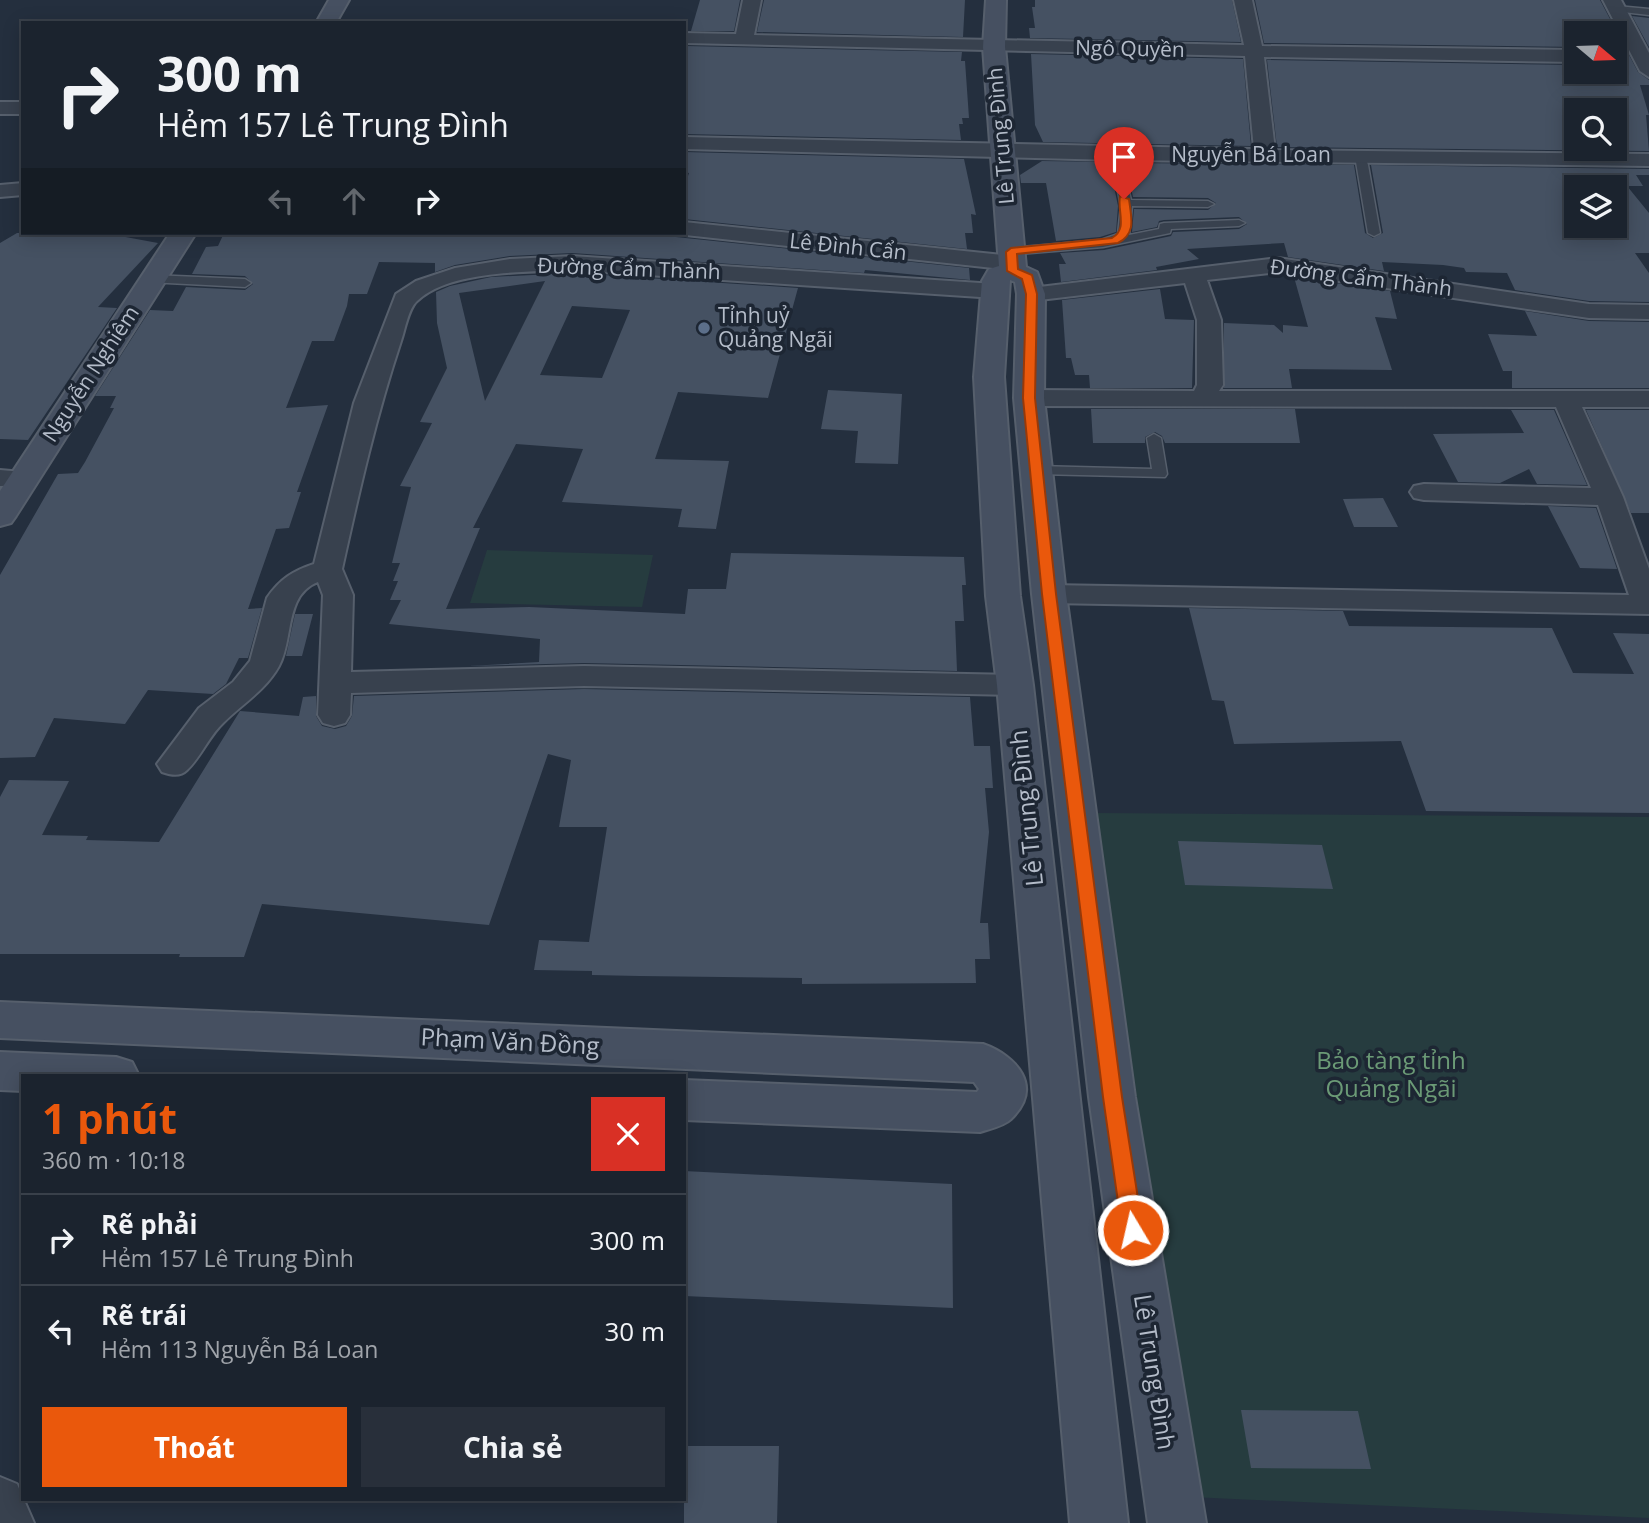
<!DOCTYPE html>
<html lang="vi">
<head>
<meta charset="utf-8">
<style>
  :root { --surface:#1b232e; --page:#282f3a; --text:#f1f3f6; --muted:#a0a4aa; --line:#39404a; --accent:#ea580c }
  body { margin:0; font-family:"Open Sans",sans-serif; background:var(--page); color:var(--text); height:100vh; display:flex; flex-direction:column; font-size:26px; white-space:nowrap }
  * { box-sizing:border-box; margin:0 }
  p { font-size:23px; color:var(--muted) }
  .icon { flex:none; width:38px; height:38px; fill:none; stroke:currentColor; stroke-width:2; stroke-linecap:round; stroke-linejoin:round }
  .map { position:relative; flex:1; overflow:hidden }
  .details { position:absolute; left:21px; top:1074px; width:665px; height:427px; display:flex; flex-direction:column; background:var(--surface); border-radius:0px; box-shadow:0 4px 18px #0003,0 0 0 2px var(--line) }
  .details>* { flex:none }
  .hud { position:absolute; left:21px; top:21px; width:665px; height:214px; border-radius:0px; box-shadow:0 4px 18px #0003,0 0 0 2px var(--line); background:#1b232e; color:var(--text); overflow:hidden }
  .needle { width:46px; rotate:109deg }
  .tools { position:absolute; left:1564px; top:21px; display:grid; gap:14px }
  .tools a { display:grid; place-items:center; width:63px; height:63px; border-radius:0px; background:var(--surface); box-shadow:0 4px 18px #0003,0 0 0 2px var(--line); font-size:35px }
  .pin { position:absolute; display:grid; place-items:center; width:60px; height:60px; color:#fff; margin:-72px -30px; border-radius:50% 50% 50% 0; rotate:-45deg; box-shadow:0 0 7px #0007 }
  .pin .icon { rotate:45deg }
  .me { position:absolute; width:77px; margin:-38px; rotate:351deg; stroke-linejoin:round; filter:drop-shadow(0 0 5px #0008) }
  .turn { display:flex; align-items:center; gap:24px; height:147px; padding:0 21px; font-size:32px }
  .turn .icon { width:91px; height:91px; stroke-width:2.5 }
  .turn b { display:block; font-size:49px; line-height:60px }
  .lanes { display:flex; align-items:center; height:66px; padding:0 21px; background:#0003; justify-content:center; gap:35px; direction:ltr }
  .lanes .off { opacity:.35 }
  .round { display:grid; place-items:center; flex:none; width:74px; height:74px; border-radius:0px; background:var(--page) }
  .summary { display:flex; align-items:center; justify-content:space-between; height:119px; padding:0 21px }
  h1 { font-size:42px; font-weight:700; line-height:52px; color:var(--accent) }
  .cta { display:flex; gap:14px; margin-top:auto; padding:14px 21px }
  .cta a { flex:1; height:80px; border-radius:0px; background:var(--accent); color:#fff; font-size:28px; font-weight:700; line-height:80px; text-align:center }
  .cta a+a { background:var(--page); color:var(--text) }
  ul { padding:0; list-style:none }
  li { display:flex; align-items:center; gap:21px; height:91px; padding:0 21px; border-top:2px solid var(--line) }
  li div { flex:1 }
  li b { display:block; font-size:26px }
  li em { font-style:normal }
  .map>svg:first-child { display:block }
  .green { fill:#263c3f }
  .building { fill:#455162; fill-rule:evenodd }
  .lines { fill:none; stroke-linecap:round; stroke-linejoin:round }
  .lane-casing { stroke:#565f6c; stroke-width:3 }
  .street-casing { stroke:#565f6c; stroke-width:4 }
  .secondary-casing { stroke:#565f6c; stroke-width:4 }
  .lane { fill:#38414e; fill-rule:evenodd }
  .street { fill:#38414e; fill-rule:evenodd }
  .secondary { fill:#465061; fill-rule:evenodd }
  .route { fill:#ea580c; stroke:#983908; stroke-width:2 }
  .service-dot { fill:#5c6f8a; stroke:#1d2633; stroke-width:2.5 }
  .labels { text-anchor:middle; stroke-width:7; stroke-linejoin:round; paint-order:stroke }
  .far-street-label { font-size:21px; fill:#b4bcc9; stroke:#1d2633 }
  .far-poi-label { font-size:21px; fill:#b4bcc9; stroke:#1d2633; text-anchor:start }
  .street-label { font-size:24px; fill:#b4bcc9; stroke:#1d2633 }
  .park-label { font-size:24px; fill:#6b9a76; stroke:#1d2633 }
</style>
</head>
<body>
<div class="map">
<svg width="1649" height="1523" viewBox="0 0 1649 1523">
  <rect width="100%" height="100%" fill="#242f3e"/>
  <!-- green -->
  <path class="green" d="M487 550 653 555 642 607 470 603Z
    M1095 813 1649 817V1518L1191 1497Z"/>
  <!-- building -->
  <path class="building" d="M700 0H740L734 31H691Z
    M764 0H965L963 37 757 32Z
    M1035 0H1232L1241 42 1030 38 1029 28H1035L1032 7H1035Z
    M1255 0H1600L1638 72 1649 80V85H1640L1649 115H1646L1649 151 1277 147 1267 60 1577 65V72H1615V33H1577V47L1264 43ZM1577 110H1615V149H1577Z
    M1632 16 1649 18V47Z
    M686 46 962 52 961 61H965L969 118H962L963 124H959L961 140 684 134Z
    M1031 54 1243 59 1251 146 1043 142 1035 125Z
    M684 152 964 159 976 215 971 214 973 233H965L967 249 684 219V188L689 173 684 172Z
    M1042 161 1109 162 1118 206 1116 232 1100 237 1056 241 1046 183H1021L1020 175Z
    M1125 163 1354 165 1365 233 1373 238 1383 233 1371 165 1649 169V175H1636L1643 186H1627L1649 213V253H1635L1649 273V302L1589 301 1515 290 1507 273 1466 272 1464 268 1443 265 1382 262 1384 271 1288 257 1284 243 1187 249 1199 259 1156 267 1157 270 1061 282 1059 264H1066L1060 253 1104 250 1171 236 1173 232 1239 229 1247 224 1239 217 1164 220 1159 221 1157 227 1132 232 1134 209 1208 210 1216 203 1208 198 1133 197ZM1577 187H1615V226H1577Z
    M17 233H104L158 243 98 307 117 308 28 440 0 439V243Z
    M224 233H674L676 237 969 268 970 280 865 270 864 273 572 253 510 256 455 265 435 272V263L379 262 367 294H349L347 306 334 341H312L286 408 328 405 297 492H301L289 528 276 529 248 609 262 608 248 658H239L226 684 213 694 148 690 125 724 54 718 35 757 0 758V575L58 474 78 473 85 462 114 408H110L116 396H95L150 310 173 311 186 287 245 290 253 284 245 276 192 274 206 247 218 246Z
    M572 273 798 288 768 398 678 392 655 459 729 461 716 529 678 527 682 509 562 502 583 449 516 444 473 528H480L446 609 529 607 685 614 688 589H726L731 553 964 557 966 585H962L964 621H955L957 671 584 663 468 666 539 662 540 639 389 624 401 600H390L398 581H393L400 563H392L411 487 400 486 432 423 420 422 447 368 437 323 436 292 450 286 491 277ZM545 281 485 401 459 293ZM572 306 630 310 602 378 540 375Z
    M1294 277 1390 291 1397 319 1375 317 1392 370 1289 369 1292 388H1224V323L1274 325 1283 333V325L1308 327Z
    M1160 289 1165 319 1194 320 1192 388H1090L1089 375H1075L1071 358H1066L1062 300Z
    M1525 311 1589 321 1649 322V388H1512V371H1503L1488 334 1537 336Z
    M828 390 902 394 898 464 855 463 858 431 821 429Z
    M1091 409H1295L1300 443H1165L1162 436 1155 432 1145 437V443H1093Z
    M1511 410H1554L1587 485 1537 484 1529 469 1500 483 1458 482 1433 434 1524 433Z
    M1586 410H1649V513H1631Z
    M1383 498 1398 527H1354L1343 499Z
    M1548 506 1596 508 1617 569 1580 568Z
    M1189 608 1343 611 1349 626 1552 628 1573 673 1634 674 1613 633 1649 634V813L1426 811 1401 741 1234 744 1224 701 1212 700Z
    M295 614H313L302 656H286Z
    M584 689 970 697 974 746H990L993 788H985L989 832 980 923H988L990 959H975L976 983 802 984V978L639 976 592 975V971L534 970 539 940 589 942 607 827H559L571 760 548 754 489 925 262 904 244 957H179L180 954H0V797L9 780 69 781 42 835 88 836 86 840 159 842 240 711 299 716 303 697 316 696V716L322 726 335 729 346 726 352 716 354 696Z
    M1178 841 1322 845 1333 889 1185 885Z
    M684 1171 952 1184 953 1308 684 1296Z
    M1241 1410 1358 1411 1371 1469 1251 1468Z
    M684 1446H779L777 1523H684Z"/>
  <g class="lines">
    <!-- lane casing -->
    <g class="lane-casing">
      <path id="lane" d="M1617 6 1649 9V15L1614 11V7Z
        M1115 151 1120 154 1131 200 1208 201 1214 204 1208 207 1132 206 1129 235 1159 229 1160 224 1164 223 1239 220 1245 223 1239 226 1171 229 1170 233 1103 247 1007 255V249L1011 248 1101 240 1118 234 1121 206 1110 154Z
        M1360 153 1365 156 1368 165 1380 233 1374 236 1368 233 1355 156Z
        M152 275 245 279 251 283 245 287 148 282V276Z
        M1154 434 1161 438 1167 474 1165 477 1037 474 1030 470 1037 466 1152 469 1147 438Z"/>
    </g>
    <!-- street casing -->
    <g class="street-casing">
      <path id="street" d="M743 0H761L754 35 1244 45 1234 0H1252L1262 46 1577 50V62L1264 57 1275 150 1649 154V166L1115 160 684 149V137L1254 149 1245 56 684 43V33L736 34Z
        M1603 0H1621L1649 53V77L1640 71Z
        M0 102H23V114H0Z
        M23 183V195L0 197V185Z
        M684 222 1012 256 1020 258 1023 263 1020 268 1012 270 676 234 684 233Z
        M572 256 995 284 1003 286 1007 291 1003 296 995 298 572 270C529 272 449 270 417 301 408 309 405 330 401 341 376 416 359 492 342 569L353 595 351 672 584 666 1015 675 1026 678 1031 685 1026 692 1015 695 584 686 351 693 350 715 345 723 334 726 323 723 318 715 323 595 318 582C284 595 294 639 279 666 265 691 242 704 223 723 209 736 201 757 187 770 180 777 171 775 162 772L157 764 199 708 233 682 250 661 267 598C280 579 293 571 314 564L354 403 396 294 416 281 455 268 510 259Z
        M1278 258 1589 304 1649 305V319L1589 318 1278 272 1207 280 1221 320 1223 385 1219 391H1649V407H1582L1623 497 1649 569V614L1049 603 1038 601 1034 594 1038 587 1049 585 1629 595 1598 505 1424 500 1414 498 1410 492 1414 486 1424 484 1591 488 1556 407 1029 406 1020 403 1016 398 1020 393 1029 390 1194 391 1197 385V320L1185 283 1031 301 1023 299 1019 294 1023 289Z
        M0 470 34 473 38 479 34 485 0 486Z
        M0 1477 17 1484 34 1523H0Z"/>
    </g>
    <!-- secondary casing -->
    <g class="secondary-casing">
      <path id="secondary" d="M329 0H349L336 23H316Z
        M986 0H1006L1005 47 1026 267 1037 272 1045 294 1044 398 1066 594 1135 1097 1206 1523H1148L1089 1097 1032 594 1014 398 1017 294 1015 282 1010 280 1004 377 1020 596 1033 685 1128 1523H1070L997 685 986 596 974 377 982 281 989 269 999 266 983 47Z
        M170 233H196L16 516 11 523 0 526V491Z
        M0 1002 983 1044C1017 1056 1044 1087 1011 1119 1004 1126 989 1129 980 1132L684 1120V1080L977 1092 979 1089 974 1082 0 1038Z
        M0 1052 116 1057 132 1062 139 1076H23V1091L0 1090Z"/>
    </g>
    <!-- lane -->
    <use href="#lane" class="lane"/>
    <!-- street -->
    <use href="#street" class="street"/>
    <!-- secondary -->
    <use href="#secondary" class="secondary"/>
  </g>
  <!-- route -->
  <path class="route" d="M1120 196 1129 199C1131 217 1137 233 1118 243L1017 254 1018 269 1032 275 1037 294 1035 398 1056 594 1122 1097 1143 1230 1140 1236 1133 1239 1125 1236 1122 1230 1103 1097 1042 594 1023 398 1026 294 1022 279 1007 271 1006 252 1011 248 1112 238C1128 229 1117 211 1120 196Z"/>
  <!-- markers -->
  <circle class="service-dot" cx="704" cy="328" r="7"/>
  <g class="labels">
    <!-- far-street labels -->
    <g class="far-street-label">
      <text transform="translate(1130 49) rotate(1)" y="7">Ngô Quyền</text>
      <text transform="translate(1001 136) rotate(-95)" y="7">Lê Trung Đình</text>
      <text x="1251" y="162">Nguyễn Bá Loan</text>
      <text transform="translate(848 247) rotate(6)" y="7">Lê Đình Cẩn</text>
      <text transform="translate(629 269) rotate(2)" y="7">Đường Cẩm Thành</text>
      <text transform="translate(1361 278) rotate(7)" y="7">Đường Cẩm Thành</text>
      <text transform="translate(91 374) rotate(-57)" y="7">Nguyễn Nghiêm</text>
    </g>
    <!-- far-poi labels -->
    <g class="far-poi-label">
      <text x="718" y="323">Tỉnh uỷ<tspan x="718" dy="24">Quảng Ngãi</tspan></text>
    </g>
    <!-- street labels -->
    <g class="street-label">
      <text transform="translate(1027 808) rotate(-96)" y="8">Lê Trung Đình</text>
      <text transform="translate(510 1042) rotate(3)" y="8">Phạm Văn Đồng</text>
      <text transform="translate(1154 1372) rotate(81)" y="8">Lê Trung Đình</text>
    </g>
    <!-- park labels -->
    <g class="park-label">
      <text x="1391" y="1069">Bảo tàng tỉnh<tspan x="1391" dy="28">Quảng Ngãi</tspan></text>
    </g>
  </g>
</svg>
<div class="tools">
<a><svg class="needle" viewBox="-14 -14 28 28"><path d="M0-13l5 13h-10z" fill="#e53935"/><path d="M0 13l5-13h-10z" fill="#a0a4aa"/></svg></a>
<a><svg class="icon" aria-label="search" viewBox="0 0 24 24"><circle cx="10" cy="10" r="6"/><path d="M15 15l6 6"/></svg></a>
<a><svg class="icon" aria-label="layers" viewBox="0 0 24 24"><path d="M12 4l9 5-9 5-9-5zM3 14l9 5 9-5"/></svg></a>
</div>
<div class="pin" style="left:1124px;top:199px;background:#d93025"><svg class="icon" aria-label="arrive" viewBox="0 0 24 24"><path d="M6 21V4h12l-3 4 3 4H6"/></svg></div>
<svg class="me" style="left:1133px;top:1230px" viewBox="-20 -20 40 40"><circle r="17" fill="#ea580c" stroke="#fff" stroke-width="3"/><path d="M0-11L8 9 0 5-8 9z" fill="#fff"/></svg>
<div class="hud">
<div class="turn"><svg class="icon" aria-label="right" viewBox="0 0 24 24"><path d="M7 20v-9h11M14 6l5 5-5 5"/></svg><div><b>300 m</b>Hẻm 157 Lê Trung Đình</div></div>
<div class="lanes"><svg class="icon off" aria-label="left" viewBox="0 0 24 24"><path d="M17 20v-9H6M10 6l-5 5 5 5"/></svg><svg class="icon off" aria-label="ahead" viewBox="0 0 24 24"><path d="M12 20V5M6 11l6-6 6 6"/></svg><svg class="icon" aria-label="right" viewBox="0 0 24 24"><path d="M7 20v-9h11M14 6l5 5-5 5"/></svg></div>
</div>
<section class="details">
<div class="summary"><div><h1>1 phút</h1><p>360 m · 10:18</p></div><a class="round" style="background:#d93025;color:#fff"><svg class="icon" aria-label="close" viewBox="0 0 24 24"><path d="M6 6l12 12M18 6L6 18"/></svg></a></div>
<ul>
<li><svg class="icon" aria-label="right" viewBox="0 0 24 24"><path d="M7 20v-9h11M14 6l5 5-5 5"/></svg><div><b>Rẽ phải</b><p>Hẻm 157 Lê Trung Đình</p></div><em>300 m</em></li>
<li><svg class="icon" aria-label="left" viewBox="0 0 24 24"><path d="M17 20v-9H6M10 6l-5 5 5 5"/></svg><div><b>Rẽ trái</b><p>Hẻm 113 Nguyễn Bá Loan</p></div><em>30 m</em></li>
</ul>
<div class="cta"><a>Thoát</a><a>Chia sẻ</a></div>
</section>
</div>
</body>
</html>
